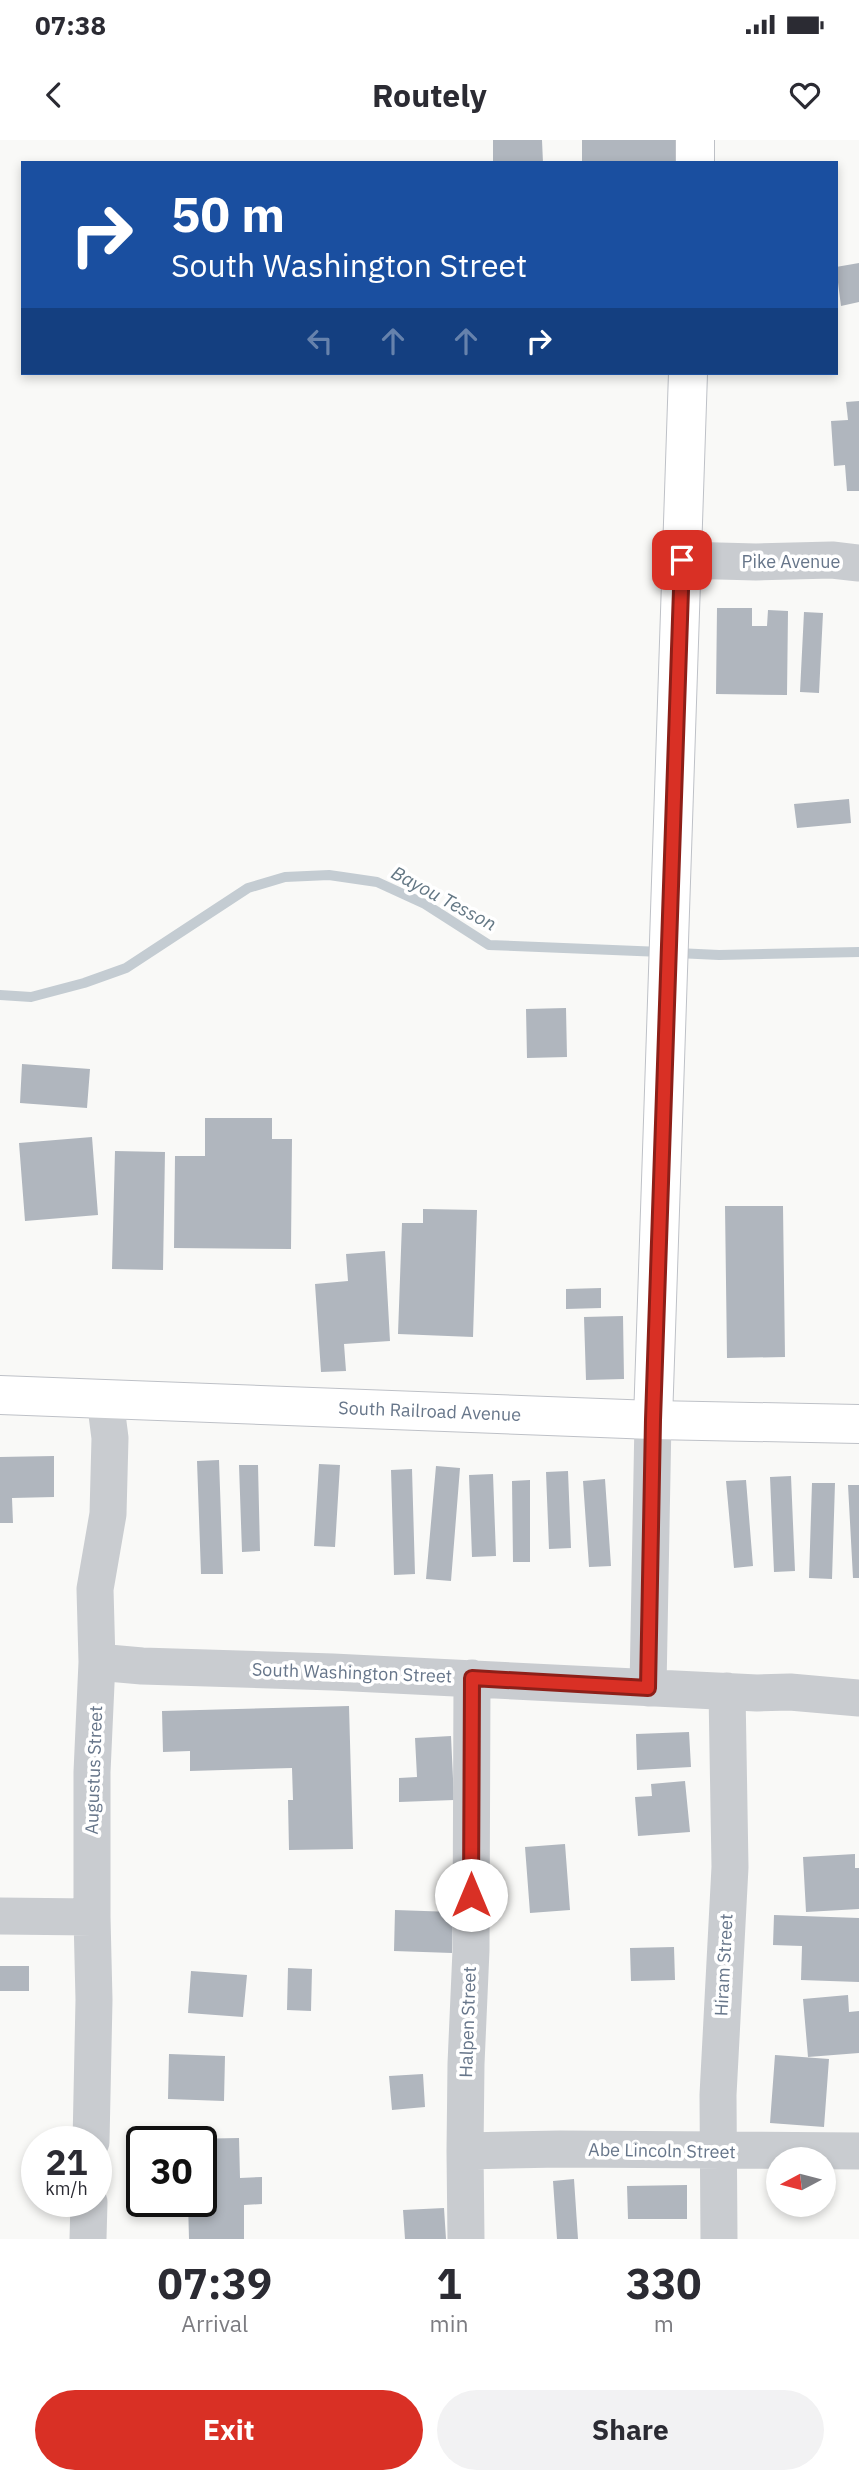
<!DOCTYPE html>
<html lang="en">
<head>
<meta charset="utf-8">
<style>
  :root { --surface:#fff; --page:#f2f2f3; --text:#2b2b33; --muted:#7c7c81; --accent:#d93025 }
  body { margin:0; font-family:"IBM Plex Sans",sans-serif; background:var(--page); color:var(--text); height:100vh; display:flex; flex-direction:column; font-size:26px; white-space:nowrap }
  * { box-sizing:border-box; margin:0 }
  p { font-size:23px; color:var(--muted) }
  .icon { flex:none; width:38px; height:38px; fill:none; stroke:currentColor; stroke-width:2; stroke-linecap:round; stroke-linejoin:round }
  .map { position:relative; height:2099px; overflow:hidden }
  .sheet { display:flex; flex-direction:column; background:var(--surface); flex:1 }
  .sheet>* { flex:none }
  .guide { position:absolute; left:21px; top:21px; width:817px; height:214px; border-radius:0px; box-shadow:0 4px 10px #0003; background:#1a4fa0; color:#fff; overflow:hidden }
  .needle { width:46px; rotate:263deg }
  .fabs { position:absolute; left:766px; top:2007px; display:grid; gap:14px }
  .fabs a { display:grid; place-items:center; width:70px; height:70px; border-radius:50%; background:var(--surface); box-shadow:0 4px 10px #0003; font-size:35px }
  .speed { position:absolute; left:21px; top:1986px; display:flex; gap:14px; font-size:35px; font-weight:700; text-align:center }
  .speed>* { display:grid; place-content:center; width:91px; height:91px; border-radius:50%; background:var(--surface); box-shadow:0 4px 10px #0003; line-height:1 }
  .speed small { font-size:18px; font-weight:400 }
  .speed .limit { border:4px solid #111; border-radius:10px; background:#fff; color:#111 }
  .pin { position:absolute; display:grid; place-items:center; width:60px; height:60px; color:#fff; margin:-30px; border-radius:14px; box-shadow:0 4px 10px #0006 }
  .me { position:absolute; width:77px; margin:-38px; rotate:0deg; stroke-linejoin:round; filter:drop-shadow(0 0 5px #0008) }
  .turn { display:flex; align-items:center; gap:24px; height:147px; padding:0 35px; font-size:32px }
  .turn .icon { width:91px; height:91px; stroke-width:2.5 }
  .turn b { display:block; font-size:49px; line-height:60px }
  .lanes { display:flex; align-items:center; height:66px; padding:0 35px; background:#0003; justify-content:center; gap:35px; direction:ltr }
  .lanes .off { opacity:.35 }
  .eta { display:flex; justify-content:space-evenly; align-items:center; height:119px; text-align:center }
  .eta b { font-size:42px; font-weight:700; line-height:49px }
  .cta { display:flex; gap:14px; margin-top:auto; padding:14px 35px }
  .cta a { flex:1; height:80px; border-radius:42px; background:var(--accent); color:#fff; font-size:28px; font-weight:700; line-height:80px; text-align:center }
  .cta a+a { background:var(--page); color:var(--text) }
  .status { display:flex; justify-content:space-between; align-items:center; height:49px; padding:0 35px; background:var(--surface); direction:ltr }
  .status svg { height:19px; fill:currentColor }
  header { display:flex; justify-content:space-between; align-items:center; height:91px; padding:0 35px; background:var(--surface); font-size:32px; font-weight:700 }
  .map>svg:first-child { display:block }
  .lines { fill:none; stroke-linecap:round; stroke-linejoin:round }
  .stream { stroke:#c4ccd2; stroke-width:10 }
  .building { fill:#b0b6be }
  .secondary-casing { stroke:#bec1c7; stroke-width:40 }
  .street { stroke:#c9ccd0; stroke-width:37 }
  .secondary { stroke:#fff; stroke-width:38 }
  .route-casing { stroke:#8d1f18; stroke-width:18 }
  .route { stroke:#d93025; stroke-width:12 }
  .labels { text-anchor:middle; stroke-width:7; stroke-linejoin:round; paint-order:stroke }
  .street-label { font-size:18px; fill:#67768a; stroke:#fff }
  .water-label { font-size:19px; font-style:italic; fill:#637784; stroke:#fff }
</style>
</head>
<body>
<div class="status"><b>07:38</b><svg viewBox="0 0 49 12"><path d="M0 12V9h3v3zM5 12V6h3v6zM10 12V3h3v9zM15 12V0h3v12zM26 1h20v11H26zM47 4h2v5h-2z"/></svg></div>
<header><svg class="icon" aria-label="back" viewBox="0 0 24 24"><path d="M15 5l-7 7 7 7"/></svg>Routely<svg class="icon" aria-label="heart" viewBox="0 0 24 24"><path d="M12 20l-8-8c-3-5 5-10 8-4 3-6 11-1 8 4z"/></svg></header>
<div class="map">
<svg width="859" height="2099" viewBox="0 0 859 2099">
  <rect width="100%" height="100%" fill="#f9f9f7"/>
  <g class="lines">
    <!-- stream -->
    <path class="stream" d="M677 813 719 815 859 812
      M0 855 31 857 84 843 126 828 248 748 285 737 329 735 377 742 425 764 489 805 662 812"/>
  </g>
  <!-- building -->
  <path class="building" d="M493 0H542L543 23H493Z
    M582 0H675V23H582Z
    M859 123V162L841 166 836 127Z
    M859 261V351H847L845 325 834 326 831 281 848 280 846 262Z
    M717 468H752V486H767L768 470 788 471 787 555 716 554Z
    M804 472 823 473 819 553 800 552Z
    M849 659 851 683 797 688 794 664Z
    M566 868 567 917 527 918 526 869Z
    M22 924 90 929 87 968 20 963Z
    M205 978H272V999H292L291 1109 174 1108 175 1016H205Z
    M92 997 98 1075 25 1081 19 1003Z
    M115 1011 165 1012 163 1130 112 1129Z
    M725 1066H783L785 1217 727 1218Z
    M423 1069 477 1070 473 1197 398 1194 402 1083H423Z
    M385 1111 390 1201 344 1204 346 1231 321 1232 315 1144 348 1141 346 1114Z
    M601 1148V1168L566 1169V1149Z
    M623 1176 624 1239 586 1240 584 1177Z
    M54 1316V1357L12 1358 13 1383H0V1317Z
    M219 1320 223 1434H201L197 1321Z
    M319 1324 340 1325 335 1407 314 1406Z
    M239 1325H258L260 1411 242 1412Z
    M436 1326 460 1328 451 1441 426 1439Z
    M412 1329 415 1434 394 1435 391 1330Z
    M568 1331 571 1408 549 1409 546 1332Z
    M493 1334 496 1416 472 1417 469 1335Z
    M791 1336 795 1431 774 1432 770 1337Z
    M605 1339 611 1426 589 1427 583 1341Z
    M530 1340V1422H513L512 1341Z
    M746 1340 753 1426 734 1428 726 1341Z
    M812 1343H835L832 1439 809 1438Z
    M848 1345H859V1438H853Z
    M349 1566 353 1709 289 1710 288 1660H293L292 1628 190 1631V1611L163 1612 162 1571Z
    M689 1592 691 1627 637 1630 636 1594Z
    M451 1596 454 1660 399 1662V1638L417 1637 415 1598Z
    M685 1641 690 1692 638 1696 635 1657 652 1656 651 1644Z
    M565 1704 570 1770 530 1773 525 1707Z
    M855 1714V1728H859V1769L806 1772 803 1717Z
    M395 1770 453 1772 452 1813 394 1811Z
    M774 1775 859 1778V1842L801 1840 802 1806 773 1805Z
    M674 1807 675 1840 631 1841 630 1808Z
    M0 1826H29V1851H0Z
    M288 1828 312 1829 311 1871 287 1870Z
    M191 1831 247 1835 243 1877 188 1873Z
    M848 1855 849 1872 859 1871V1913L808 1917 803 1859Z
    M169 1914 225 1916 224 1961 168 1959Z
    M775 1915 829 1919 824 1987 770 1983Z
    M423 1934 425 1967 392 1970 389 1936Z
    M239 1998 240 2038 262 2037V2064L244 2065V2099H189L188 2062H201V2002H187V1999Z
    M574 2039 578 2099H557L553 2041Z
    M687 2045V2079H628L627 2046Z
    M444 2068 446 2099H405L403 2070Z"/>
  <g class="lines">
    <!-- secondary casing -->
    <g class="secondary-casing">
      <g id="secondary">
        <path d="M695 23V0"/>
        <path id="s1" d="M0 1255 653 1280 859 1284"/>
        <path d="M653 1280 688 233"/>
      </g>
    </g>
    <!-- street -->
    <path class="street" d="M682 420 756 422 832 420 859 423
      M97 1522 142 1526 333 1532 757 1553 790 1552 859 1558
      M648 1548 653 1280
      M0 1776 92 1777
      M91 2002 94 1860 92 1777V1632L97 1522 95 1449 108 1374 110 1298 105 1259
      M465 2011 560 2009 859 2011
      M88 2099 89 2062
      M466 2099 465 2011 466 1924 471 1810 472 1538
      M719 2099 718 1955 730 1727 727 1551"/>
    <!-- secondary -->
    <use href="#secondary" class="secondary"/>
  </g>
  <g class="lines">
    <!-- route casing -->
    <g class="route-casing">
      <path id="route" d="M471 1755 472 1538 648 1548 653 1280 682 420"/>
    </g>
    <!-- route -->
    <use href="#route" class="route"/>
  </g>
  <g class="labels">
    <!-- street labels -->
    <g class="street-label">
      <text x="791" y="428">Pike Avenue</text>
      <text dy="6" stroke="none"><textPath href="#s1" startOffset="430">South Railroad Avenue</textPath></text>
      <text transform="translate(352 1533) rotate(2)" y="6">South Washington Street</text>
      <text transform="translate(94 1630) rotate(-88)" y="6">Augustus Street</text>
      <text transform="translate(724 1825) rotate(-87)" y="6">Hiram Street</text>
      <text transform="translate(468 1882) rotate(-88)" y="6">Halpen Street</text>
      <text transform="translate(662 2011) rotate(1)" y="6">Abe Lincoln Street</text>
    </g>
    <!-- water labels -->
    <g class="water-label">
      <text transform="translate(444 758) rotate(28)" y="7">Bayou Tesson</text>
    </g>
  </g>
</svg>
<div class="fabs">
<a><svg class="needle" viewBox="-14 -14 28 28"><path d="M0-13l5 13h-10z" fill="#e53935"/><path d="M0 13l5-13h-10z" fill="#7c7c81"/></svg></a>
</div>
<div class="speed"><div>21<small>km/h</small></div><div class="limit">30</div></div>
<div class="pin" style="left:682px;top:420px;background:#d93025"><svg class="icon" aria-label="arrive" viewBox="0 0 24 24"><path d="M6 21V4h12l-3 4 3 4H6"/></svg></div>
<svg class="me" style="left:471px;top:1755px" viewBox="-20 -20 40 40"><circle r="19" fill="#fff"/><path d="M0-13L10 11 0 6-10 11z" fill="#d93025"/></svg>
<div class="guide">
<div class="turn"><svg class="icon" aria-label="right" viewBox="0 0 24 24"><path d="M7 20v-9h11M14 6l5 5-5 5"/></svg><div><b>50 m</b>South Washington Street</div></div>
<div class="lanes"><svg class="icon off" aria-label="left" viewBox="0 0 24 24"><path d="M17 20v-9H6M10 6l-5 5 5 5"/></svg><svg class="icon off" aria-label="ahead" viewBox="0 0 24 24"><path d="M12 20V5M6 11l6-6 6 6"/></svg><svg class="icon off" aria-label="ahead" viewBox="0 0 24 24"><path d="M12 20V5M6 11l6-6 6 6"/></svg><svg class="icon" aria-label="right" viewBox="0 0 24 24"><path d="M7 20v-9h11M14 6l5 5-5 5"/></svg></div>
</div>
</div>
<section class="sheet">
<div class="eta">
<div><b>07:39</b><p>Arrival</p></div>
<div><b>1</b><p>min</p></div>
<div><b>330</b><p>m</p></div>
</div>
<div class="cta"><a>Exit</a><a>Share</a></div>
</section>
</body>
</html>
